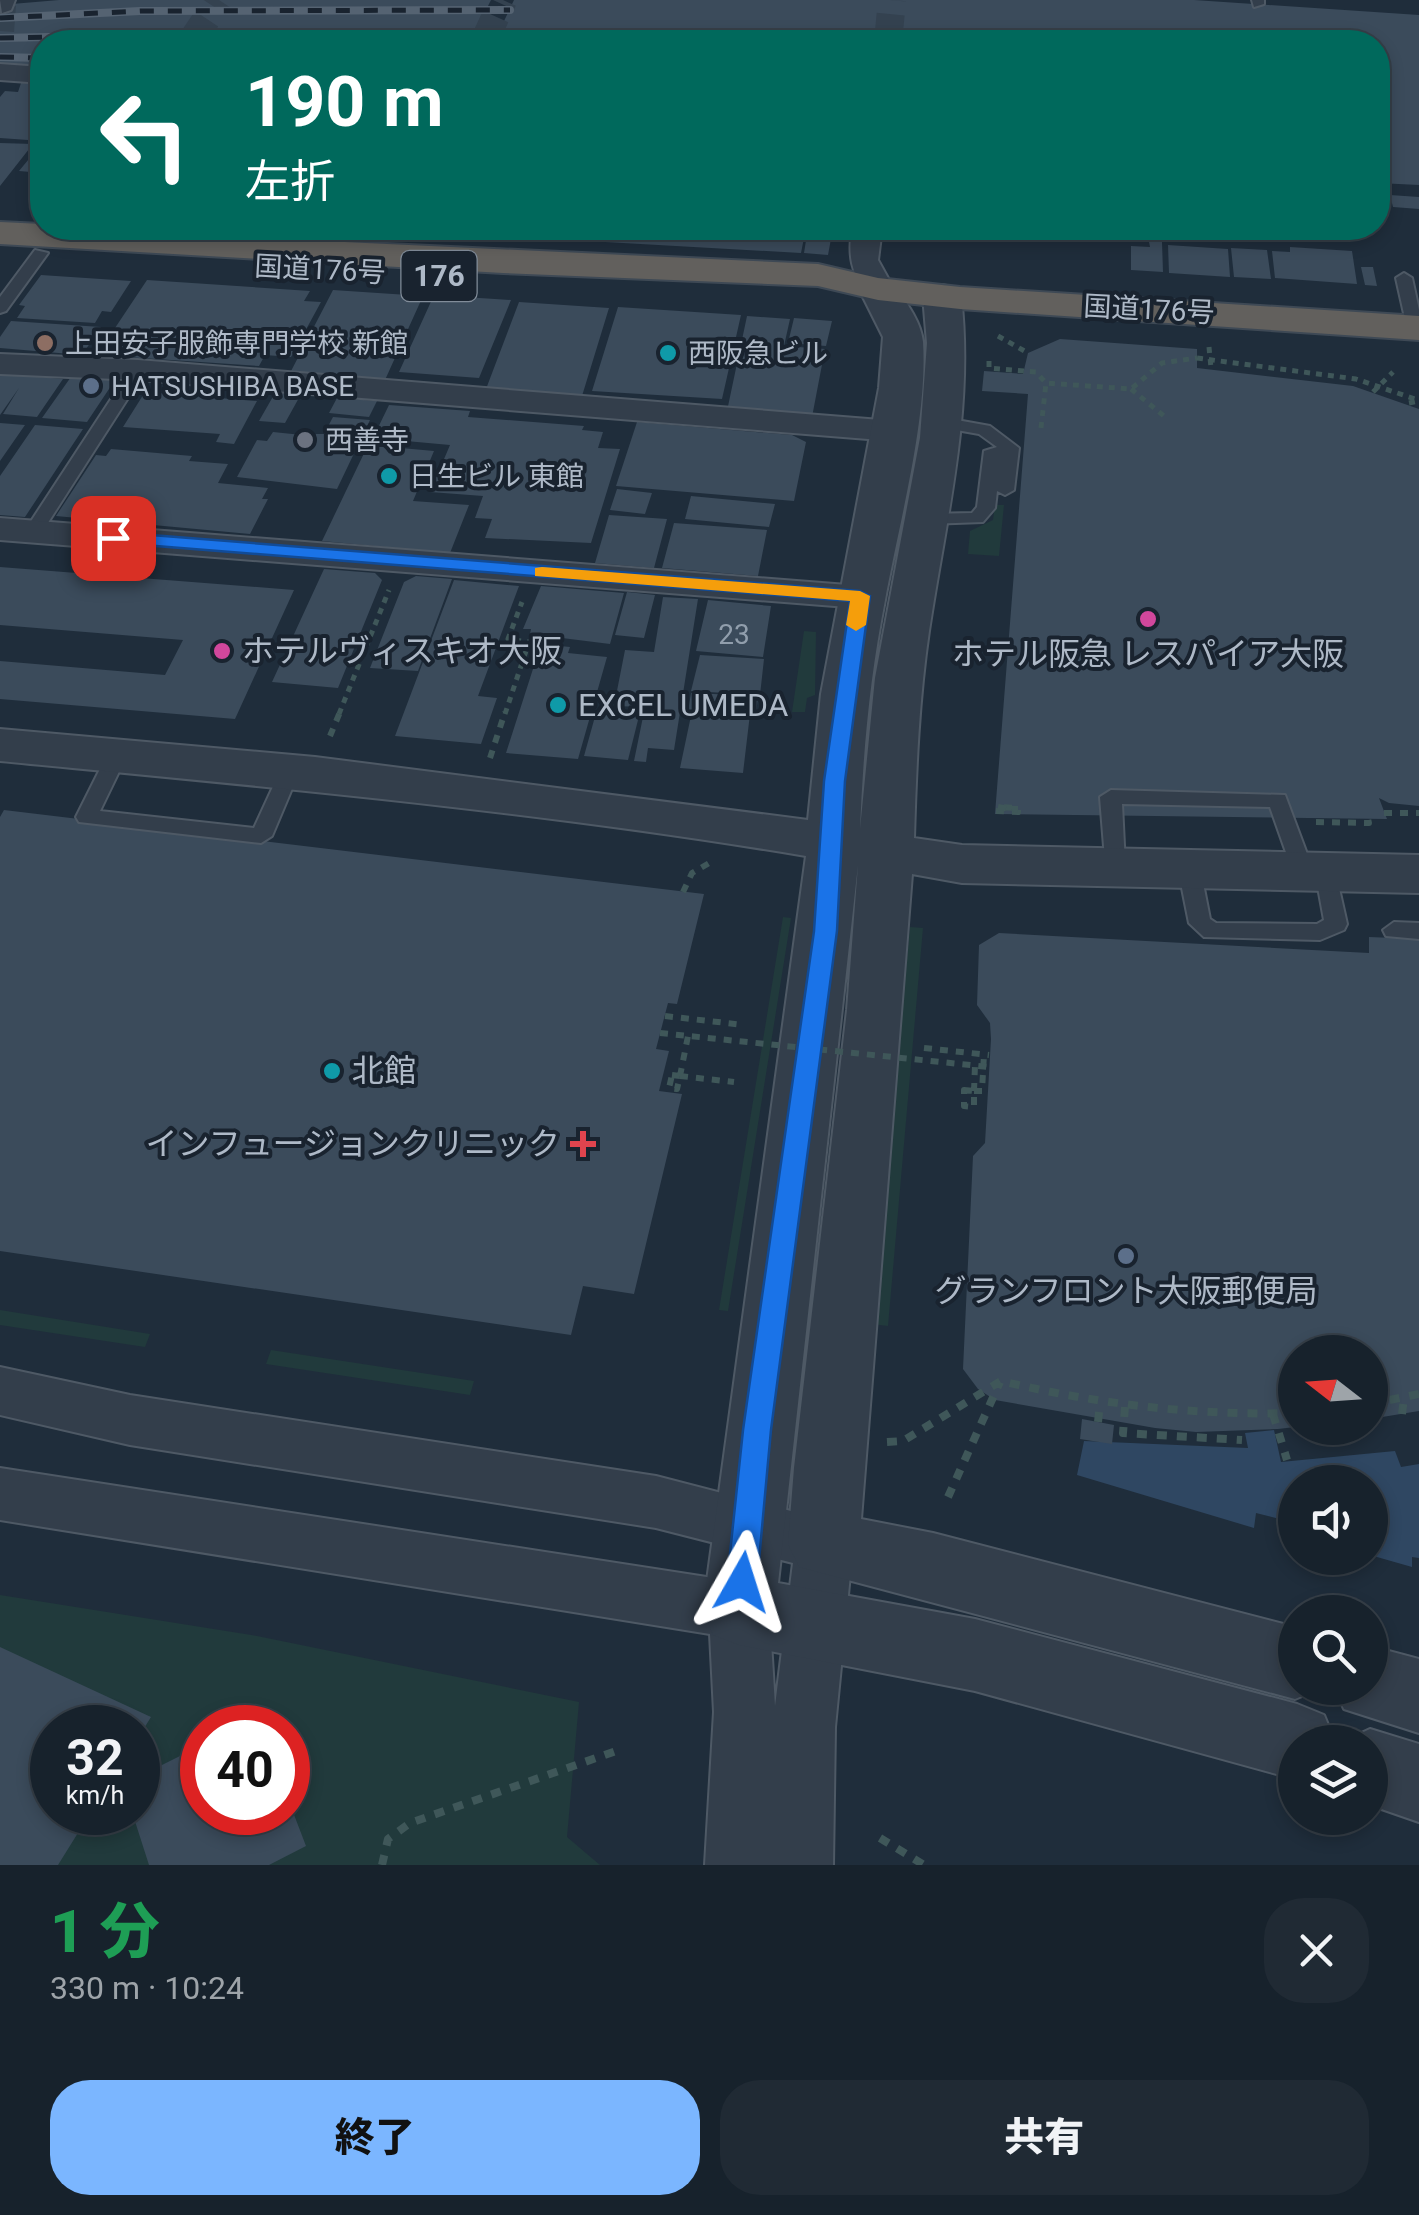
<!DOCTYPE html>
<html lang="ja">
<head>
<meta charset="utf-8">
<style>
  :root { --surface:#17222c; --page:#202a34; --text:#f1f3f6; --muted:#9ea4a9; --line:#363f48; --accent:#7bb6ff }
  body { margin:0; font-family:Roboto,"Noto Sans JP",sans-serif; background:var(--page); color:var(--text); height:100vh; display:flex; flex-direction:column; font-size:38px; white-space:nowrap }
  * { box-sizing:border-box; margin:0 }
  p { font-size:32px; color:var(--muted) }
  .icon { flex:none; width:55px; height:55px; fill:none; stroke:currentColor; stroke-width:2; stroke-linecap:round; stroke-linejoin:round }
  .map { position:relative; height:1865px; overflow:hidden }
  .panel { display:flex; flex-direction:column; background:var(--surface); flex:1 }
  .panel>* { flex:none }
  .hud { position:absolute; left:30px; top:30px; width:1360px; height:210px; border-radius:40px; box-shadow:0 5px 15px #0003,0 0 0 2px var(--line); background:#00695c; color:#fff; overflow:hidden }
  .needle { width:65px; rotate:287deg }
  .fabs { position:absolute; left:1278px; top:1335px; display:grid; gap:20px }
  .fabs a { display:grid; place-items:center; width:110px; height:110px; border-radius:50%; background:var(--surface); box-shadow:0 5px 15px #0003,0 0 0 2px var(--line); font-size:50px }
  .speed { position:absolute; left:30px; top:1705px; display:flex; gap:20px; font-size:50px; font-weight:700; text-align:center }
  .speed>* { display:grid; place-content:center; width:130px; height:130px; border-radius:50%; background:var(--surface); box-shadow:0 5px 15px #0003,0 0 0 2px var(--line); line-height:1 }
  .speed small { font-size:25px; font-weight:400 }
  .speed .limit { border:15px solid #d22; background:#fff; color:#111 }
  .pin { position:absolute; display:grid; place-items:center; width:85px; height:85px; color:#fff; margin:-42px; border-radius:20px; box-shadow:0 5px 15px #0006 }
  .me { position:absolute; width:110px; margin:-55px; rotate:6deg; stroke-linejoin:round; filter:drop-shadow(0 0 8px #0008) }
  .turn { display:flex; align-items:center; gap:35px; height:210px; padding:0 50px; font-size:45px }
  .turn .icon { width:130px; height:130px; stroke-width:2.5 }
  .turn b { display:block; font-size:70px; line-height:85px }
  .round { display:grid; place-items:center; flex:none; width:105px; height:105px; border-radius:40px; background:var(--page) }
  .headline { display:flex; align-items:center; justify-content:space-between; height:170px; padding:0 50px }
  h1 { font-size:60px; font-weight:800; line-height:75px; color:#1e9e55 }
  .button { display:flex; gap:20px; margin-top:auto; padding:20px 50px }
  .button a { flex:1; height:115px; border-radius:40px; background:var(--accent); color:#111; font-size:40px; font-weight:800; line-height:115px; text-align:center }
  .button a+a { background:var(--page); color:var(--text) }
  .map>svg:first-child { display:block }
  .green { fill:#213a3c; fill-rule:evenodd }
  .water { fill:#2f4762 }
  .building { fill:#3b4b5b }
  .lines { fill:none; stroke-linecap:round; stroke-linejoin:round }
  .minor-tunnel { stroke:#344250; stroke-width:28; stroke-dasharray:28 14; stroke-linecap:butt }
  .service-casing { stroke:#4e5965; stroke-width:4 }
  .minor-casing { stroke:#4e5965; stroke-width:4 }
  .tertiary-casing { stroke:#4e5965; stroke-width:4 }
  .trunk-casing { stroke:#3e4955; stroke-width:4 }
  .path-far2 { stroke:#3f5759; stroke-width:5; stroke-dasharray:6 6; stroke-linecap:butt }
  .path-far1 { stroke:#3f5759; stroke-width:6; stroke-dasharray:8 8; stroke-linecap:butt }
  .path { stroke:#3f5759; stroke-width:8; stroke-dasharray:10 10; stroke-linecap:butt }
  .service { fill:#333e4b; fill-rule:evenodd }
  .minor { fill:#333e4b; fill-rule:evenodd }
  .tertiary { fill:#333e4b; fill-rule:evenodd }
  .trunk { fill:#62605d; fill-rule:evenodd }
  .rail-casing { stroke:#556372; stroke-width:8 }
  .rail { stroke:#19232f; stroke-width:5; stroke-dasharray:14; stroke-linecap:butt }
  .path-bridge-far1 { stroke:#3f5759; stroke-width:5; stroke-dasharray:6 6; stroke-linecap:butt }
  .path-bridge { stroke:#3f5759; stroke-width:6; stroke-dasharray:8 8; stroke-linecap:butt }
  .route { fill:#1a73e8; stroke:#114b97; stroke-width:2.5 }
  .slow { fill:#f59e0b }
  .education-dot { fill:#8d6e63; stroke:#19232f; stroke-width:4 }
  .culture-dot { fill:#0f9aa8; stroke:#19232f; stroke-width:4 }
  .service-dot { fill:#5c6f8a; stroke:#19232f; stroke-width:4 }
  .worship-dot { fill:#6b7280; stroke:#19232f; stroke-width:4 }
  .hotel-dot { fill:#d1479c; stroke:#19232f; stroke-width:4 }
  .health-dot { fill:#e0444e; stroke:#19232f; stroke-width:4 }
  .labels { text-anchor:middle; stroke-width:8; stroke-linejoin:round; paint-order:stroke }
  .far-street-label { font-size:28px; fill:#aeb9c7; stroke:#19232f }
  .far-poi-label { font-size:28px; fill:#aeb9c7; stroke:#19232f; text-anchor:start }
  .number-label { font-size:28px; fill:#919eac }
  .shield { fill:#19232f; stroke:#818c99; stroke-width:2.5 }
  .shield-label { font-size:30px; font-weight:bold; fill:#aeb9c7 }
  .poi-label { font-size:32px; fill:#aeb9c7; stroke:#19232f; text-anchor:start }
</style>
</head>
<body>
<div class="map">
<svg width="1419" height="1865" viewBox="0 0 1419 1865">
  <rect width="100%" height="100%" fill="#1f2d3b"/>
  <!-- green -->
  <path class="green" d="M995 505H1004L999 556 968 554 970 531 993 520Z
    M804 631 816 632 815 695 807 698 805 712H792Z
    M783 917 791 918 728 1311 719 1310Z
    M910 927 923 928 888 1326 872 1324Z
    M0 1310 150 1334 145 1347 0 1325Z
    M271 1350 474 1381 470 1395 266 1364Z
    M0 1595 257 1636 579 1702 567 1837 600 1865H0ZM52 1728H138V1812H52ZM202 1728H288V1812H202Z"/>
  <!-- water -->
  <path class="water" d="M1274 1430 1281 1462 1395 1451 1401 1467 1419 1464V1558L1412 1557V1567L1370 1555V1482H1295V1523L1256 1513 1254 1528 1077 1475 1084 1441 1248 1448 1245 1433Z"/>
  <!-- building -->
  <path class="building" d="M59 0H491L470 42H42V70L0 68V5Z
    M514 0H1194L1419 15V185L1378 183V42H494Z
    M21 83 42 84V141L0 138V97L5 91 18 92Z
    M0 143 33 144 0 186Z
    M42 143V173L19 171Z
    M1390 195 1419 197V209L1393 207Z
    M410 228H806L801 253 410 231Z
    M808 228H833L828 255 804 253Z
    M1149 242H1162L1163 272 1131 270V246L1150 247Z
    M1168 245 1228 249 1230 277 1169 273Z
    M1290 247 1352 251 1357 284 1275 278 1272 251 1290 252Z
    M1231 248 1267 250 1271 279 1234 277Z
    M1361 267H1373L1377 286 1365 285Z
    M41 275 131 281 111 312 102 311 95 323 17 318 25 306 19 305Z
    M147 280 310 291 304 301 321 302 291 357 265 355 259 366 97 355Z
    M333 290 423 296 385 380 290 373Z
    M434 295 511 300 479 378 399 372Z
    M519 302 609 308 582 396 486 389Z
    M618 307 741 315 722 399 592 391Z
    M747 316 790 319 784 346 825 349 812 417 727 411Z
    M794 318 832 321 826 346 788 343Z
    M11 321 101 327 82 355 0 348V337Z
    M1060 339 1197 349V368L1353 386 1419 409V806L1389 803 1379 798 1387 819 995 814 1028 394 982 391 984 371 1023 374 1028 353Z
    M0 373 28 376 63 379 37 417 3 414 19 388 0 415Z
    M73 374 117 377 87 422 42 418Z
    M145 392 257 401 234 444 216 442 220 434 123 427Z
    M275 393 300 396 285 423 259 421Z
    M337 398 377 401 369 417 329 413Z
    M389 405 470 411 468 417 584 426 582 430 603 432 598 448 620 449 591 543 485 538 492 519 475 518 483 496 430 492 450 445 373 438Z
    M333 417 370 420 337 489 237 477 257 440 267 441 273 432 302 435 299 442 311 443 316 434H324Z
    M637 422 792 435 806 442 794 501 616 486Z
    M0 423 25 425 0 461Z
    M35 425 83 429 25 517 0 515V476Z
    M368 445 434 451 413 501 469 505 450 553 322 541Z
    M111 449 192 456 189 461 228 464 218 483 268 488 262 499H268L250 534 56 516 96 455 106 456Z
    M617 489 652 493 645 514 610 510Z
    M691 496 775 504 769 527 685 519Z
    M609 515 667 519 654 568 595 563Z
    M674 523 767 530 758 576 662 568Z
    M0 567 294 590 235 719 0 699V661L165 675 183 640 0 625Z
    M324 569 375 573 382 580 338 688 272 682Z
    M416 576 452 579 418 671 370 668 404 582Z
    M454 580 519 586 478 696 497 698 481 744 395 736Z
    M541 586 624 593 610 644 530 634 531 629H523Z
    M627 592 655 595 644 638 615 635Z
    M663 597 698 599 674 750 648 748 646 762 634 761 645 707 614 706 625 650 654 652Z
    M708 600 771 606 763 657 696 651Z
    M541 644 570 647 568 653 607 657 578 759 506 753Z
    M700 655 764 659 760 695 691 691Z
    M691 693 758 696 756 715 750 714 743 773 680 768 692 711H688Z
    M596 713 639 716 628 760 584 756Z
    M4 810 704 894 677 1004 668 1003 656 1049 669 1051 659 1091 682 1094 634 1294 583 1286 571 1335 0 1251V817Z
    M999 933 1369 953V937L1419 939V1411L1370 1419V1352H1295V1427L1278 1429 1196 1432 1155 1428 995 1400 978 1389 963 1369 973 1156 985 1143 991 1039 990 1023 977 1005 979 945Z
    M1082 1419 1114 1425 1112 1444 1080 1439Z
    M0 1647 151 1717 138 1738V1728H52V1812H91L58 1865H0Z
    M202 1745V1812H288V1799L306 1846 269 1865H149L132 1812H138V1777Z"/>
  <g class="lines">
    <!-- minor-tunnel -->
    <path class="minor-tunnel" d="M0 31 2 5
      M191 42 219 0
      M484 42 503 0
      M888 42 892 0"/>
    <!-- service casing -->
    <g class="service-casing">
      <path id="service" d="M1252 0H1264V4L1254 7Z
        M35 250 48 253 6 311 0 313V297Z
        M1404 273 1412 278 1419 310V331L1415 332 1407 327 1396 278Z
        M138 365 146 370 42 532 39 536H27L24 532 130 370Z
        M940 417 990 426 1019 448 1014 490 1005 495 997 491 995 508 983 522 928 524 919 519 928 514 972 513 977 507 984 451 997 447 979 434 934 426 931 422Z
        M117 748 127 755 100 811 254 828 282 767H296L299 772 272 836 261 843 79 822 76 817 107 755Z
        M1111 790 1285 795 1313 870 1310 875H1294L1270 807 1122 804 1125 866 1114 874 1106 871 1100 797Z
        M1189 860 1200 868 1210 919 1216 923 1317 924 1324 920 1315 871 1326 863 1334 866 1347 924 1344 930 1320 940 1204 937 1189 923 1178 868Z
        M1394 922 1419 923V939L1386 936 1383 930Z"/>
    </g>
    <!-- minor casing -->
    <g class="minor-casing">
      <path id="minor" d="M0 0H15L11 10 2 13Z
        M0 64 42 67V83L0 80Z
        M852 228H882L878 260 894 289 889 296H867C851 271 848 256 852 228Z
        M0 354 138 360 893 421 905 424 910 431 905 438 893 441 138 380 0 374Z
        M0 518 860 586 873 589 879 597 873 605 860 608 0 540Z
        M0 1367 130 1395 656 1476 845 1525 853 1544 835 1727 833 1865H705L714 1712 710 1634 0 1520V1468L739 1582 760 1590 769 1610 775 1706 793 1563 656 1528 130 1445 0 1415Z"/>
    </g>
    <!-- tertiary casing -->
    <g class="tertiary-casing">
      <path id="tertiary" d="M878 278 891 281C903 298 921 320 923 342 928 419 899 523 885 600 870 676 863 752 860 829L875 678 920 438 927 343 923 296 928 288 942 285 956 288 961 296C974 411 946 518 929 631 919 699 916 769 914 838L962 845 1419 855V893L962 883 912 874 861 1519 933 1533 1295 1627V1688H1321L1295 1699 799 1567 788 1544 794 1468 847 1010 858 865 778 1583 975 1619 1297 1704 1324 1715 1335 1742H1295V1779L975 1691 739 1645 713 1635 703 1610 806 856C539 811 269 787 0 761V729L315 757 808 820 821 694 879 388 883 337 859 289 865 281Z
        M1370 1646 1419 1659V1733L1344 1709 1335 1688H1370Z
        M1370 1729 1419 1744V1822L1370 1805V1742H1342Z"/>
    </g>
    <!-- trunk casing -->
    <g class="trunk-casing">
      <path id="trunk" d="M0 222 42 224V228L818 264 878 278 960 287 1419 316V340L960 309 878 300 818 286 503 273 0 244Z"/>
    </g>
    <!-- path-far2 -->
    <path class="path-far2" d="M998 336 1028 353
      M1209 347 1211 368
      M989 361V368L1036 372 1046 383 1131 389 1162 363 1197 358
      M1131 389 1164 416
      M1373 392 1393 372
      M1409 403 1419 401
      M1041 428 1046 383
      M339 714 389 590
      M505 714 529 642 508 639 522 602"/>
    <!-- path-far1 -->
    <path class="path-far1" d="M330 736 340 712
      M490 758 505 712
      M996 811 1018 812V808L998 807
      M1384 813H1419
      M1316 822 1369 823 1368 819
      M683 892 692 873 711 862
      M665 1016 744 1025
      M924 1048 989 1055
      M672 1075 680 1076 677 1089 669 1088Z
      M680 1076 734 1082
      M680 1076 688 1036
      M964 1090 974 1091V1107L964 1106Z
      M974 1091H982L984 1054
      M974 1091 975 1065"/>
    <!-- path -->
    <path class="path" d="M1370 1404 1419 1394
      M1125 1407 1123 1433 1242 1440
      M1273 1414 1287 1460
      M1402 1414 1404 1398
      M1098 1422 1100 1404
      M887 1442 903 1441 1001 1381C1098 1404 1195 1416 1295 1413
      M948 1497 1000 1382
      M880 1838 924 1865
      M382 1865 388 1839 410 1823 619 1750"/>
    <!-- service -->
    <use href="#service" class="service"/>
    <!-- minor -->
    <use href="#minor" class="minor"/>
    <!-- tertiary -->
    <use href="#tertiary" class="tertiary"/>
    <!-- trunk -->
    <use href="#trunk" class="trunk"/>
    <!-- rail casing -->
    <g class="rail-casing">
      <path id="rail" d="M0 18 140 11 510 10
        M0 38 145 35 297 42
        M0 57 42 58"/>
    </g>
    <!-- rail -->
    <use href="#rail" class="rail"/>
    <!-- path-bridge-far1 -->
    <path class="path-bridge-far1" d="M1197 358 1356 379 1415 399"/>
    <!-- path-bridge -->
    <path class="path-bridge" d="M998 807 1015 810V806
      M660 1033 989 1067"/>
  </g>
  <!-- route -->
  <path class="route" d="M113 532 860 591 870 596 845 781 837 931 771 1430 757 1582 753 1591 742 1596 731 1591 727 1582 743 1430 814 931 824 781 850 601 106 542V534Z"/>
  <!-- slow -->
  <path class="slow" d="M542 567 860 591 870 596 866 625 856 631 846 625 850 601 535 576V568Z"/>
  <!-- markers -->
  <circle class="education-dot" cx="45" cy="343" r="10"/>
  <g class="culture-dot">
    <circle cx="668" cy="353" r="10"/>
    <circle cx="389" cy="476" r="10"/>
    <circle cx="558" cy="705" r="10"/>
    <circle cx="332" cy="1071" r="10"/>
  </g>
  <g class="service-dot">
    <circle cx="91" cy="386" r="10"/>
    <circle cx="1126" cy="1256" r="10"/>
  </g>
  <circle class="worship-dot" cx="305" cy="440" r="10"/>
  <g class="hotel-dot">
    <circle cx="1148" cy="619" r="10"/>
    <circle cx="222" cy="651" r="10"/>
  </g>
  <path class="health-dot" d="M578 1129h10v10h10v10h-10v10h-10v-10h-10v-10h10z"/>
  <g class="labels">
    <!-- far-street labels -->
    <g class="far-street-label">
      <text transform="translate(320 269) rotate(3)" y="10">国道176号</text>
      <text transform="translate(1149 309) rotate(3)" y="10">国道176号</text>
    </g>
    <!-- far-poi labels -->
    <g class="far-poi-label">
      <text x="65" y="353">上田安子服飾専門学校 新館</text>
      <text x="688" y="363">西阪急ビル</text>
      <text x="111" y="396">HATSUSHIBA BASE</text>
      <text x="325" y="450">西善寺</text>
      <text x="409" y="486">日生ビル 東館</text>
    </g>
    <!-- number labels -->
    <g class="number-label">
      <text x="734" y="644">23</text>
    </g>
    <!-- shield labels -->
    <rect class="shield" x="401.5" y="251" width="75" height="50" rx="8"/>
    <g class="shield-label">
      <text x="439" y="286">176</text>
    </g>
    <!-- poi labels -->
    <g class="poi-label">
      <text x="242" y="662">ホテルヴィスキオ大阪</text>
      <text x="1148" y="665" text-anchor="middle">ホテル阪急 レスパイア大阪</text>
      <text x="578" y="716">EXCEL UMEDA</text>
      <text x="352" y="1082">北館</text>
      <text x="560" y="1155" text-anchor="end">インフュージョンクリニック</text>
      <text x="1126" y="1302" text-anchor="middle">グランフロント大阪郵便局</text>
    </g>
  </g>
</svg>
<div class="fabs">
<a><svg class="needle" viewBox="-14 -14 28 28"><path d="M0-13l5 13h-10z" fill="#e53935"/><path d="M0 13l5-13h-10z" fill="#9ea4a9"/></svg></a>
<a><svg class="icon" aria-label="sound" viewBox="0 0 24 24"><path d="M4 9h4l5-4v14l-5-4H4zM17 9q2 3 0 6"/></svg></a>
<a><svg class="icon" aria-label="search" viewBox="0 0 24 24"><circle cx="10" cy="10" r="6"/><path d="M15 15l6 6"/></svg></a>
<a><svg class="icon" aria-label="layers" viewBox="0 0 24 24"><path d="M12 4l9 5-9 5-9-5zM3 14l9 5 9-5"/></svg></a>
</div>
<div class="speed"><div>32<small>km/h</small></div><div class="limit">40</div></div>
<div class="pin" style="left:113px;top:538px;background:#d93025"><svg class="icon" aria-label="arrive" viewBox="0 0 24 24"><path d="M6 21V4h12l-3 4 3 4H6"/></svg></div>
<svg class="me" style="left:742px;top:1582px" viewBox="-20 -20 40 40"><path d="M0-17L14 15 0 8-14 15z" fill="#1a73e8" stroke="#fff" stroke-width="4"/></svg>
<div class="hud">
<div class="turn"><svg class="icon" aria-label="left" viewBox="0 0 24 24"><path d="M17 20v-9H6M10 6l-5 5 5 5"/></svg><div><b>190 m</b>左折</div></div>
</div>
</div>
<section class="panel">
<div class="headline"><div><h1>1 分</h1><p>330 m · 10:24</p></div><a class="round"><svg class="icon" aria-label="close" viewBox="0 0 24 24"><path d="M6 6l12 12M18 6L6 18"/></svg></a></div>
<div class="button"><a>終了</a><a>共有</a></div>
</section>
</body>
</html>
